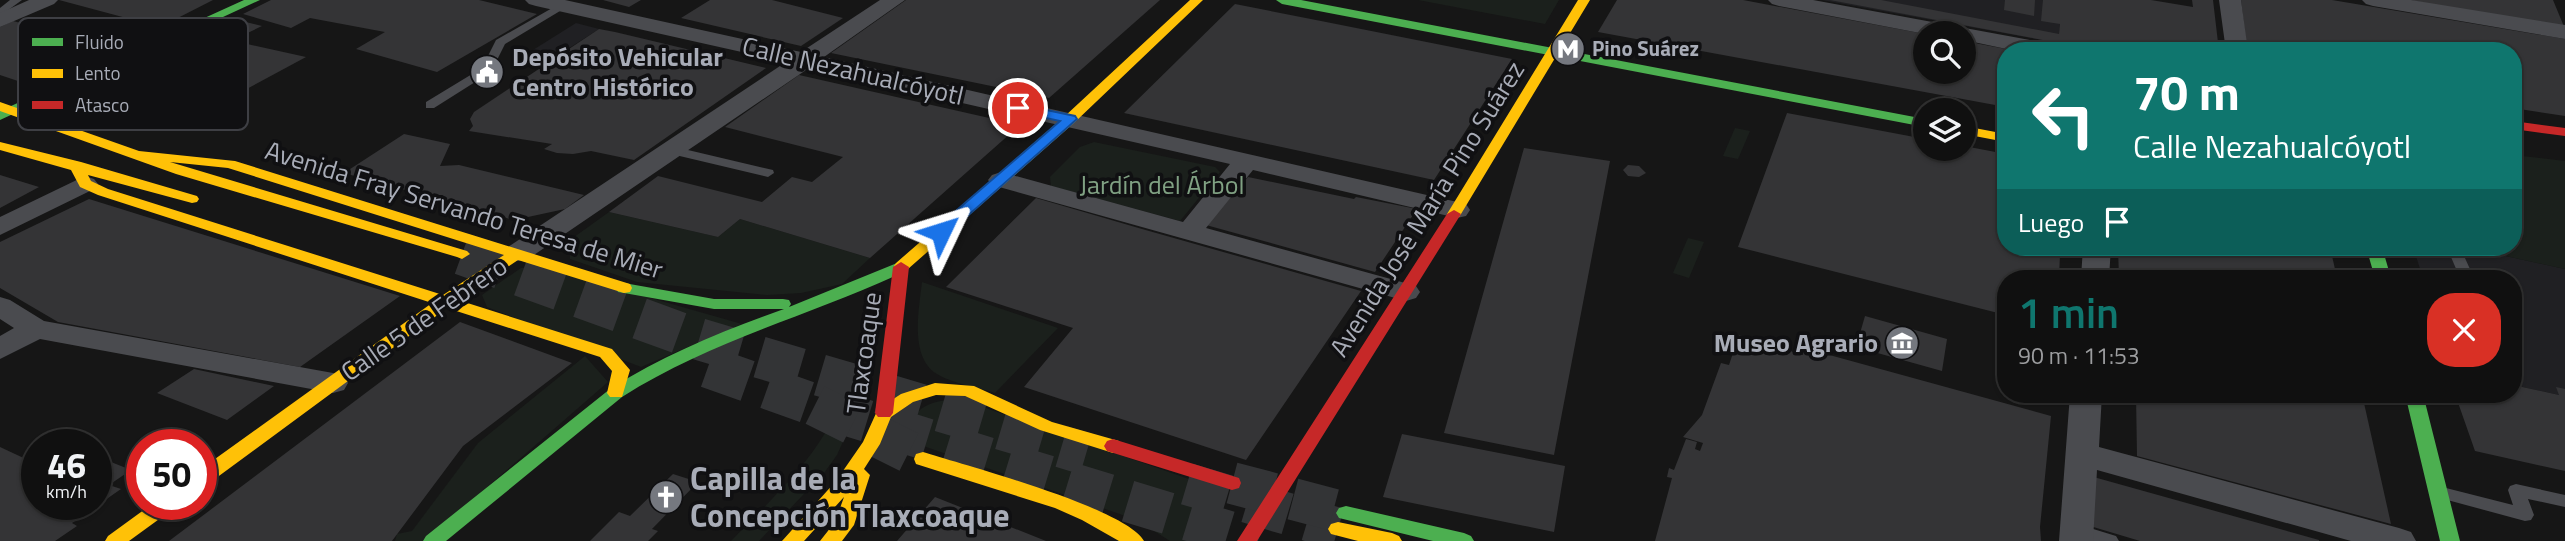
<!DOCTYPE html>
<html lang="es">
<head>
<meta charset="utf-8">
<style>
  :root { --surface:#101010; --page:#191919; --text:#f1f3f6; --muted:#9c9d9f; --line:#303030; --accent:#0f766e }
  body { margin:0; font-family:"Titillium Web",sans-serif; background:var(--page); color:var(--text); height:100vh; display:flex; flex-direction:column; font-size:26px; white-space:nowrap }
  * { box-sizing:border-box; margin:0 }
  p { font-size:23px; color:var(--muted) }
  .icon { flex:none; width:38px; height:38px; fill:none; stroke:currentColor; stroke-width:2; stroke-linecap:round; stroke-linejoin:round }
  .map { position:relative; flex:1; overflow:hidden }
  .side { position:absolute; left:1997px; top:270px; width:525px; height:133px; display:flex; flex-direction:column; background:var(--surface); border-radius:28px; box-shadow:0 2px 5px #0004,0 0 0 2px var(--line) }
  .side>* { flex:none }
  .top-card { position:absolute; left:1997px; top:42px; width:525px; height:214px; border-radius:28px; box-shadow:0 2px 5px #0004,0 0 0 2px var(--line); background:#0f766e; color:#fff; overflow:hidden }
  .fabs { position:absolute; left:1913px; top:21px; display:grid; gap:14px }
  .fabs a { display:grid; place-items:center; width:63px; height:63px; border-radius:50%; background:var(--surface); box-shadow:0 2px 5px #0004,0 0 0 2px var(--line); font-size:35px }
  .speed { position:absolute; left:21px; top:429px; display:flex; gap:14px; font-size:35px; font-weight:700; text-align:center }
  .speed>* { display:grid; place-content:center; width:91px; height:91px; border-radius:50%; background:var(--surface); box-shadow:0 2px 5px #0004,0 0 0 2px var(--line); line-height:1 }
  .speed small { font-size:18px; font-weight:400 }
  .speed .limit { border:10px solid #d22; background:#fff; color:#111 }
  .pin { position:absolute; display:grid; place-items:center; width:60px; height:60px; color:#fff; margin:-30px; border:4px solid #fff; border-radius:50%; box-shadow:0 2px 7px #0007 }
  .me { position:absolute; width:77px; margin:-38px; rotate:49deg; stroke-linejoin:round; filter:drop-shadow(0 0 5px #0008) }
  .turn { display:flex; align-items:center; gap:24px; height:147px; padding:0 21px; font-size:32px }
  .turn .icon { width:91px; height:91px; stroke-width:2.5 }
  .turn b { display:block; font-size:49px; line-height:60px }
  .then { display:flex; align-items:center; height:66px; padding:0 21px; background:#0003; gap:14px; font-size:26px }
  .round { display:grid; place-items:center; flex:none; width:74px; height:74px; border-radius:28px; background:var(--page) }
  .overview { display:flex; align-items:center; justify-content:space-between; height:119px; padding:0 21px }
  h1 { font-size:42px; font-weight:600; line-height:52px; color:var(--accent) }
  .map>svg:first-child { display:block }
  .built { fill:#202023 }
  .green { fill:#1b201c }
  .building { fill:#343436 }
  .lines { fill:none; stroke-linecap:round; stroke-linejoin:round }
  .primary-tunnel { stroke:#333436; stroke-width:42; stroke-dasharray:42 21; stroke-linecap:butt }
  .highway-tunnel { stroke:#333436; stroke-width:42; stroke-dasharray:42 21; stroke-linecap:butt }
  .lane { fill:#4a4b4f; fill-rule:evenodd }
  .street { fill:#4a4b4f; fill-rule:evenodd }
  .fast { fill:#4caf50; fill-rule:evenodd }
  .slow { fill:#ffc107; fill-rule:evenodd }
  .jam { fill:#c62828; fill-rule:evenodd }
  .route { fill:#1a73e8; stroke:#114b97; stroke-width:2 }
  .labels { text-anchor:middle; stroke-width:7; stroke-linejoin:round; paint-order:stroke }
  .far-poi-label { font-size:21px; font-weight:bold; fill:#a8acb7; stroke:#101012; text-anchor:start }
  .poi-label { font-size:26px; font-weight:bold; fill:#a8acb7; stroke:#101012; text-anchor:start }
  .street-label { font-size:26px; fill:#a8acb7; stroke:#101012 }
  .park-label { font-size:26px; fill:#80a183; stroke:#101012 }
  .near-poi-label { font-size:32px; font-weight:bold; fill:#a8acb7; stroke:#101012; text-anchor:start }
  .key { fill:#101012; stroke:#3e3f44; stroke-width:2 }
  .key-label { font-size:19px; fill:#a8acb7 }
</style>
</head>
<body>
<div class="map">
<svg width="2565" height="541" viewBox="0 0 2565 541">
  <rect width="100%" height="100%" fill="#161616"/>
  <!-- built -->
  <path class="built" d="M1822 0H2116L2060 24 2059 43Z
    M576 23 599 29 552 59 525 55Z
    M2413 247H2465L2565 269V389L2559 395 2513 385V278H2423Z"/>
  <!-- green -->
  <path class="green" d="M1418 0H1559L1545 24Z
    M1735 128 1750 131 1738 159 1723 156Z
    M1094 142 1215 167 1220 172 1180 221 1051 186 1050 177 1080 147Z
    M2513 155 2565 161V269L2465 247H2513Z
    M609 212 718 237 740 219 870 258 842 284 801 293 767 295 637 282 570 259V240Z
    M1688 238 1704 242 1689 278 1673 273Z
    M538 266 742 324 641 367 487 307 482 295 521 268Z
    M922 282 1058 328 995 393C977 387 953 384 937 374 909 357 919 309 922 282Z
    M585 356 608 382 425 541H395L397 534 412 531 478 443Z
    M848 381 859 382 845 437 837 455 824 473 759 541H731C779 491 828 450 848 381Z
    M957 398 1226 492 1192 541H1170L1137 520 906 440C912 407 925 403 957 398Z"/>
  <!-- building -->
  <path class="building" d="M59 0H213L160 27Z
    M271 0H479L537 14 437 72 356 49 385 32 310 18 291 28 243 14Z
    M603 0H641L629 7Z
    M710 0H772L843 18 801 46 681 18Z
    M906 0H1160L1049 98 831 53Z
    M1617 0H1743L1925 34V72H1964V41L2006 49V107L1598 32Z
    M1830 0H1881L2059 34 2060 24 2041 21 2043 0H2151L2193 7 2192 0H2213L2219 51H2102Z
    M2005 0H2035L2034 16 2004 10Z
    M2241 0H2332L2565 39V116L2513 108V51H2247Z
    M2409 0H2553L2565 29Z
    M1235 4 1321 21 1512 59 1434 180 1124 113Z
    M233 19 262 26 235 39 240 41 238 42 306 57 176 127 72 98Z
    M13 21 55 32 39 39 97 56 33 86 0 75V27Z
    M599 29 615 32 766 68 634 160 591 151 573 154 557 153 544 149 552 144 469 131 473 126 470 119 474 112Z
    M799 75 1020 125 870 258 740 219 718 237 609 212 658 176 762 202 792 177 812 182 843 157 725 127Z
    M1787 113 1925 139V149H1964V146L2006 154V247H2077L2076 258 2060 254 2059 278H2006V315L1738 247Z
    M404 134 450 144 440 166 459 165 584 195 565 209 514 220 344 173Z
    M1524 148 1610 161 1554 455 1444 433Z
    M1628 165 1639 166 1646 173 1639 177 1628 176 1623 170Z
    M0 175 39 187 0 208Z
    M1248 177 1354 199 1356 197 1417 209 1375 272 1206 225Z
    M1036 198 1142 229 1361 291 1246 460 1024 387 1073 328 946 287Z
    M89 199 400 296 300 367 58 322 0 288V242Z
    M2118 247H2268L2297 253 2295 247H2330L2337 278H2119Z
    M1865 316 1947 339 1942 371 1856 347Z
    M460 322 572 363 463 446 392 541H169Z
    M1739 335 1803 355 1804 348 2051 416 2040 527 2041 541H1655L1672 478 1667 477 1669 468 1674 470 1686 439 1697 442 1695 449 1700 451 1703 443 1683 437 1702 415 1721 363 1729 365Z
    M194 369 274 386 227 420 157 393Z
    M2513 385 2559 395 2556 387 2565 389V471L2475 451 2455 394H2513Z
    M2136 394H2362L2391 524 2137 456Z
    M1402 434 1565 466 1554 532 1383 497Z
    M0 447 30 461 28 462 37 468V504H96V456L131 470 109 485 121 489 72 523 77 526 55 541H0Z
    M673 474 698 482 652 529 658 531 648 541H590L619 512 630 516Z
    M2090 476 2319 540V541H2140L2090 526Z
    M935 497 1046 541H897Z"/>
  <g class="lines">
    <!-- primary-tunnel -->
    <path class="primary-tunnel" d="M462 254 685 335 1086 454
      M708 367 815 405 1258 541
      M1187 484 1338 529"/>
    <!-- highway-tunnel -->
    <path class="highway-tunnel" d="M815 405 923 459
      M1232 483 1346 513"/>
    <!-- lane -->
    <path class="lane" d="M10 0H22L0 16V8Z
      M561 3 565 4V8L505 44 491 72 434 108H426V102L482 68 496 40Z
      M671 146 773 170 774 173 768 177 667 153 665 150 667 147Z
      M2450 247H2460L2474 278H2460L2448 250Z
      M2516 484 2565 495V507L2528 499 2534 515 2531 520 2525 521 2440 498 2438 494 2440 490 2446 488 2513 505 2508 490 2510 486Z
      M2077 524 2116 536 2119 541H2088L2071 536 2068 531 2071 526Z"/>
    <!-- street -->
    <path class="street" d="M29 0H58L54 4 0 27V13Z
      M525 0H565L801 52 880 0H905L824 57 1466 204 1470 210 1466 216 1457 218 1253 170 1206 228 1416 286 1420 292 1416 298 1406 301 992 185 988 180 992 175 1001 172 1183 222 1230 164 809 68 528 259 518 261 508 259 504 253 508 247 786 62 536 6 529 4Z
      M1768 0H1813L2051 44 2059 46 2062 51H2016L1964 40V33L1925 34 1779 6 1772 4Z
      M2219 0H2241L2248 51H2226Z
      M2362 0H2411L2565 25V39L2373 6 2366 4Z
      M85 176 94 179 98 184 94 189 0 235V217Z
      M2083 247H2111L2109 278H2081Z
      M0 297 10 300 44 321 333 373 344 376 348 383 344 390 333 393 40 339 0 359V336L14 328 0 319Z
      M2070 394H2102L2099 447 2399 528 2411 532 2416 541H2351L2097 470 2093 541H2059Z"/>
    <!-- fast -->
    <path class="fast" d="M244 0H260L0 120V111Z
      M1276 0H1301L1925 119V127L1282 4Z
      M2366 247H2382L2391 278H2375Z
      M902 261 910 266 895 276C804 317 707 343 622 397L446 541H423L426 536 610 389C665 354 723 331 784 309H714L624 293 618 292 616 288 618 284 624 283 714 299H783L789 300 791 304 789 307Z
      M2405 394H2423L2460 541H2440Z
      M1346 506 1464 533 1471 536 1474 541H1433L1339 518 1336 513 1339 508Z"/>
    <!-- slow -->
    <path class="slow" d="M1190 0H1203L1075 122 908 269H896L894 266 896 263 1065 116Z
      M1578 0H1590L1461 214 1459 217H1449L1447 214Z
      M0 102 139 151 235 161 630 284 632 288 630 292 624 293 518 260 458 300 612 349 630 370 622 397H610L607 393 612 371 600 357 447 308 208 484 201 486V469L432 303 98 195 80 187 71 170 0 150V142L81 162 197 196 199 199 197 202 192 203 88 175 91 181 108 189 443 295 504 255 228 168 170 162 467 251 470 254 462 259 457 257 176 174 0 111Z
      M1964 126 2006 134V142L1964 134Z
      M935 383 974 386 1052 422 1119 441 1122 446 1119 451 1113 453 1040 430 965 396 936 395 913 402 891 417 880 444 864 469 870 475 854 525 842 541H820L835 522 844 497 804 541H782L836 481 863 442 878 409 901 394Z
      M923 452C964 465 1126 508 1144 541H1119L1082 520 1055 508 916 464 914 459 916 454Z
      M152 504H176L173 509 129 541H105L108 536Z
      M1338 522 1392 533 1399 536 1402 541H1358L1331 534 1328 529 1331 524Z"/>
    <!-- jam -->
    <path class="jam" d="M2513 121 2565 128V136L2513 129Z
      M1454 210 1461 214 1257 541H1237L1447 214Z
      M901 262 909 267 893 413 890 417H878L875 413 893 267Z
      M1113 439 1239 478 1241 483 1239 488 1232 490 1107 451 1104 446 1107 441Z"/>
  </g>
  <!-- route -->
  <path class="route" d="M1018 104 1075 116 1077 119 946 235H935L933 232 935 229 1060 121 1013 111 1011 108Z"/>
  <!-- icons -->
  <defs>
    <g id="metro-disc" transform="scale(1.75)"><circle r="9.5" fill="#75787f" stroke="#101012"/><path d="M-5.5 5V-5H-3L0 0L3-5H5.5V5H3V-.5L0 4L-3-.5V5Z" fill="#fff"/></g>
    <g id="civic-disc" transform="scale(1.75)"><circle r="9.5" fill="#75787f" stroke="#101012"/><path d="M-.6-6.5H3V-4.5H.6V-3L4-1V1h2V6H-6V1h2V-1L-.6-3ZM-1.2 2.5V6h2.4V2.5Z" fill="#fff"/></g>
    <g id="museum-disc" transform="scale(1.75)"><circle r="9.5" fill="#75787f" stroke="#101012"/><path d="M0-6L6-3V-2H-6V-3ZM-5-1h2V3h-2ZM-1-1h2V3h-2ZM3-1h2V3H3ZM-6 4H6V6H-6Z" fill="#fff"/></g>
    <g id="church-disc" transform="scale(1.75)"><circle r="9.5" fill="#75787f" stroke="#101012"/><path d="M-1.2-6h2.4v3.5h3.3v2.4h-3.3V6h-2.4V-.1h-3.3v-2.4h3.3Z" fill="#fff"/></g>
  </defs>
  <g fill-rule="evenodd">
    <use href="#metro-disc" x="1568" y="49"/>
    <use href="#civic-disc" x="487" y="72"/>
    <use href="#museum-disc" x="1902" y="343"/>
    <use href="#church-disc" x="666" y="497"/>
  </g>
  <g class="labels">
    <!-- far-poi labels -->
    <g class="far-poi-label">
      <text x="1592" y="56">Pino Suárez</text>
    </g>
    <!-- poi labels -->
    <g class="poi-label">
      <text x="512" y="66">Depósito Vehicular<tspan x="512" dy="30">Centro Histórico</tspan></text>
      <text x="1878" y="352" text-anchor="end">Museo Agrario</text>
    </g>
    <!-- street labels -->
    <g class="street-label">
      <text transform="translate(853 71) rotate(13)" y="9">Calle Nezahualcóyotl</text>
      <text transform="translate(1427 209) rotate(-58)" y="9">Avenida José María Pino Suárez</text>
      <text transform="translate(464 210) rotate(17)" y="9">Avenida Fray Servando Teresa de Mier</text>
      <text transform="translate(424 319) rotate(-35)" y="9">Calle 5 de Febrero</text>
      <text transform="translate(864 353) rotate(-82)" y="9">Tlaxcoaque</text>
    </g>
    <!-- park labels -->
    <g class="park-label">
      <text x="1162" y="194">Jardín del Árbol</text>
    </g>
    <!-- near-poi labels -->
    <g class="near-poi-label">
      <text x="690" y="490">Capilla de la<tspan x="690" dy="37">Concepción Tlaxcoaque</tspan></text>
    </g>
  </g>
  <!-- legend -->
  <rect x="18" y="18" width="230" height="112" rx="10" class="key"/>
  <rect x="32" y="38" width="31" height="8" fill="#4caf50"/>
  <rect x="32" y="69" width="31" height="9" fill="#ffc107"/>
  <rect x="32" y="101" width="31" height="8" fill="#c62828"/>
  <g class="key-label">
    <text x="75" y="49">Fluido</text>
    <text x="75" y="80">Lento</text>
    <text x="75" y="112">Atasco</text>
  </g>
</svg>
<div class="fabs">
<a><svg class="icon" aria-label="search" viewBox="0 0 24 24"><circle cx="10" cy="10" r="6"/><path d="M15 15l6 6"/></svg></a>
<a><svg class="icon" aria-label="layers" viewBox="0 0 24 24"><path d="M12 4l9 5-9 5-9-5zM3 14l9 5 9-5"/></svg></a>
</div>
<div class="speed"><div>46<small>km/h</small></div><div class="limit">50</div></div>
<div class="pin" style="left:1018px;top:108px;background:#d93025"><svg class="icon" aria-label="arrive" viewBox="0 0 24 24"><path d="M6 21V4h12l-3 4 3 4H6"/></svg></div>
<svg class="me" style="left:941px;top:232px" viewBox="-20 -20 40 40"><path d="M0-17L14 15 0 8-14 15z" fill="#1a73e8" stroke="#fff" stroke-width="4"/></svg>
<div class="top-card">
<div class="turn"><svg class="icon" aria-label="left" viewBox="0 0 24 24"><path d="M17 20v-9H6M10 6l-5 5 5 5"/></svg><div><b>70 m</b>Calle Nezahualcóyotl</div></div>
<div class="then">Luego<svg class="icon" aria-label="arrive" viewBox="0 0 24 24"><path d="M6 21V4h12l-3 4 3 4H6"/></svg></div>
</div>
<section class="side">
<div class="overview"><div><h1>1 min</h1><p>90 m · 11:53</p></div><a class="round" style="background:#d93025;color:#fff"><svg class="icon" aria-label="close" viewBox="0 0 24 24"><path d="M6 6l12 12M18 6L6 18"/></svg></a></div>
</section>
</div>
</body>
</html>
